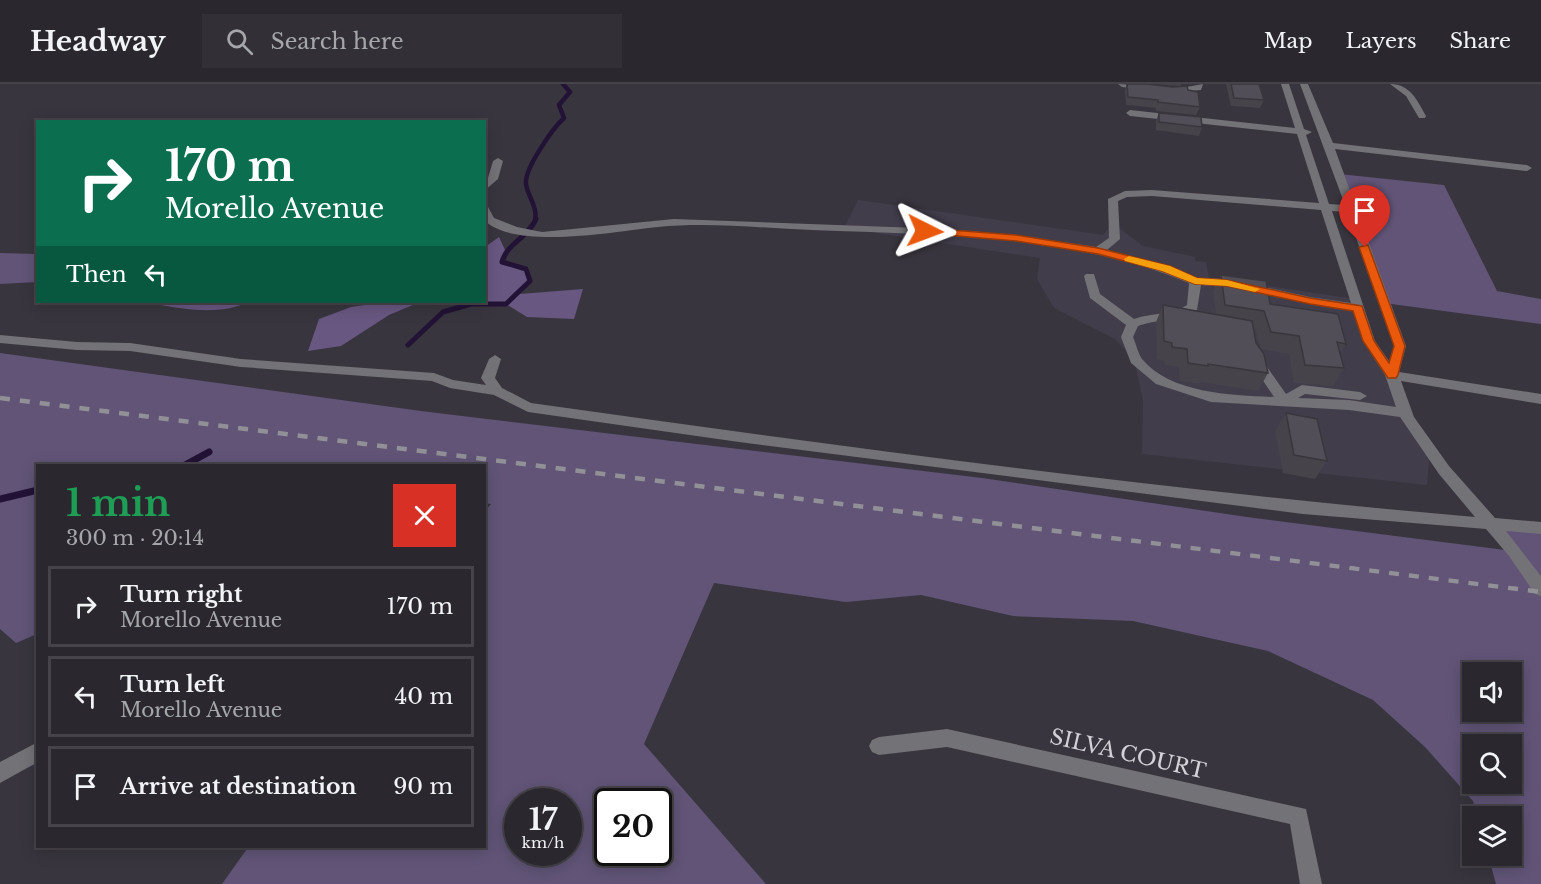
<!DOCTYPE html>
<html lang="en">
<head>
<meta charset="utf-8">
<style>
  :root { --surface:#2a282e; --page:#323036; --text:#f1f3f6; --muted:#a5a6aa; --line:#46444a }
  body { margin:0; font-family:"Libre Baskerville",serif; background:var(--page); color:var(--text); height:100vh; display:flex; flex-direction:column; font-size:22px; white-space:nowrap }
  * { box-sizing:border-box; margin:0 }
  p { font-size:20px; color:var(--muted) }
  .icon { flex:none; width:33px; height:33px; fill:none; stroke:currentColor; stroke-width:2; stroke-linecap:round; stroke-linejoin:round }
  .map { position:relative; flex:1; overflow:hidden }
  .details { position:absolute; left:36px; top:380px; width:450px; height:384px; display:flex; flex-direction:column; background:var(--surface); border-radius:0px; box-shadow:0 3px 15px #0003,0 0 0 2px var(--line) }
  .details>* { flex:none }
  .guide { position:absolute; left:36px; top:36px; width:450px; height:183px; border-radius:0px; box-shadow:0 3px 15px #0003,0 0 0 2px var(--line); background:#0b6e4f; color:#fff; overflow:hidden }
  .fabs { position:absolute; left:1462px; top:578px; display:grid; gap:12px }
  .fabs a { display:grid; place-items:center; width:60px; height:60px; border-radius:0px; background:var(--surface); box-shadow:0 3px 15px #0003,0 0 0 2px var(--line); font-size:30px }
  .speed { position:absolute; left:504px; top:704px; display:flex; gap:12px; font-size:30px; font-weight:700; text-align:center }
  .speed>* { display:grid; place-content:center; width:78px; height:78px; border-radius:50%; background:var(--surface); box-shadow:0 3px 15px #0003,0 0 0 2px var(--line); line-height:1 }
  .speed small { font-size:15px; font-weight:400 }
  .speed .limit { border:3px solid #111; border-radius:9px; background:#fff; color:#111 }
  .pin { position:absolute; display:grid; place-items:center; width:51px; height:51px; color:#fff; margin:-62px -26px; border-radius:50% 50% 50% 0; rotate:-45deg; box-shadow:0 0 6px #0007 }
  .pin .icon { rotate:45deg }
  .me { position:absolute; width:66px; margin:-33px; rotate:93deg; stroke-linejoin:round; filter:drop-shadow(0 0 4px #0008) }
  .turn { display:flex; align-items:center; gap:21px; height:126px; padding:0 30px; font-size:27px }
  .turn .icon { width:78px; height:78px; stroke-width:2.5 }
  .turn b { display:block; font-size:42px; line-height:51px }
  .then { display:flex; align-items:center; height:57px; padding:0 30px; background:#0003; gap:12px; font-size:22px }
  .round { display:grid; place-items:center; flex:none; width:63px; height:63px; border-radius:0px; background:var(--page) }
  .overview { display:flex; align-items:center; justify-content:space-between; height:102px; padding:0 30px }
  h1 { font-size:36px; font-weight:700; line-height:45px; color:#1e9e55 }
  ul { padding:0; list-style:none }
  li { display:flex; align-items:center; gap:18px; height:81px; margin:0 12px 9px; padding:0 18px; border:3px solid var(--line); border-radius:0px }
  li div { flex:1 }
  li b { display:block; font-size:22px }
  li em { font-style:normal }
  header { display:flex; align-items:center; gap:36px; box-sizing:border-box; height:84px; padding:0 30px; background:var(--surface); border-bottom:2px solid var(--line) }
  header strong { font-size:28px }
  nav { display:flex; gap:33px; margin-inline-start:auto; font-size:21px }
  .search { width:420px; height:54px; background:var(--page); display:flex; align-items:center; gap:15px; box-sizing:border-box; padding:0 21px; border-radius:0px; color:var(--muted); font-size:22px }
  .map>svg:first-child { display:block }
  .built { fill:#423d4b }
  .green { fill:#615477; fill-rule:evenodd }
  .forest { fill:#685781 }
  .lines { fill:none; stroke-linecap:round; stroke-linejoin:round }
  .stream-far2 { stroke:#221235; stroke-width:4.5 }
  .stream-far1 { stroke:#221235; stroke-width:5 }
  .stream { stroke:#221235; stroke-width:7 }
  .minor { fill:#737276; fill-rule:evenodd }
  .rail { stroke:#929097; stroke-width:4.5; stroke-dasharray:10 10; stroke-linecap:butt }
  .wall { fill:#46434b }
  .building { fill:#514e57; stroke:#39373d; stroke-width:1.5 }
  .route { fill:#ea580c; stroke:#983908; stroke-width:1.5 }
  .slow { fill:#f59e0b }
  .labels { text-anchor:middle; stroke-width:6; stroke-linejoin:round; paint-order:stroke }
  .near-street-label { font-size:21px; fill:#d3d1d7; stroke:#38353e }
</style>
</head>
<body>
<header>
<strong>Headway</strong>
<div class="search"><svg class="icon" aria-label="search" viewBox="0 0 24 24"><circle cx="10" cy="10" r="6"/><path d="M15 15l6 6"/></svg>Search here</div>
<nav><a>Map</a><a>Layers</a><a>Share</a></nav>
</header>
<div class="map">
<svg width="1541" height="800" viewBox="0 0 1541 800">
  <rect width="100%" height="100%" fill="#38353e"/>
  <!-- built -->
  <path class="built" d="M858 116 1103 151 1109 144 1122 146 1143 162 1195 173V177L1206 178 1209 193 1355 215 1369 257 1430 366 1427 401 1142 370 1143 316 1134 275 1115 255 1054 224 1037 195 1040 174 844 144Z"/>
  <!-- green -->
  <path class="green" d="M1339 90 1444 101 1497 207 1541 215V240L1384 219Z
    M0 169 37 170V198L0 200Z
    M0 269 421 327 982 394 1247 433 1513 467 1490 438 1541 444V800H1496L1488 771H1512V732H1477L1473 717 1425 663 1373 616 1268 567 1133 537 1013 532 921 511 846 518 714 499 644 660 766 800H222L249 762H484V428L491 420 485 419 484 381H38L37 550 16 559 0 545ZM1473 588H1512V627H1473ZM1473 660H1512V699H1473ZM518 717H568V768H518ZM608 717H658V768H608Z"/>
  <!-- forest -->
  <path class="forest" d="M499 153 505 166 502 178 526 185 530 197 520 210 583 205 574 235 527 233 506 220H471L452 218H484L485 163Z
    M144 218H249C215 233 179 224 144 218Z
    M385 218H420L389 231 341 262 308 267 319 235 351 223Z"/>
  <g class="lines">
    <!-- stream-far2 -->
    <path class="stream-far2" d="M535 137C538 123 528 113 526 100 524 85 553 44 564 34L559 21 570 8 563 0"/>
    <!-- stream-far1 -->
    <path class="stream-far1" d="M408 261 443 228 471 220H506L530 197 526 185 502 178C507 159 528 154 536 135"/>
    <!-- stream -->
    <path class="stream" d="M185 381 209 368
      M0 415 38 406"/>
    <!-- minor -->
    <path class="minor" d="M1118 0 1181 4 1203 0 1201 6 1171 9 1122 3Z
      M1281 0H1289L1304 45 1312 48 1306 51 1329 120 1345 121 1300 0H1308L1333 59 1527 81 1532 84 1527 87 1335 65 1406 262 1399 288 1541 310V320L1401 297 1414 333 1449 382 1495 434 1541 438V450L1506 447 1541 492V512L1535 510 1509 472 1486 445 1303 430 739 358 528 328 494 311 450 304 432 297 241 283 130 267 77 266 0 259V251L77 258 130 259 241 275 434 289 453 296 486 301 481 294 489 275 495 271 501 275 495 294 502 304 531 319C845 363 1159 406 1475 433L1439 390 1400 333 1349 326 1211 318 1156 300 1131 279 1121 253 1126 241 1090 214 1084 192 1086 190H1094L1100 210 1134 235C1151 229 1172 231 1187 221L1189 199C1071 150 938 151 812 146 761 144 708 138 658 143 617 147 515 167 484 136V122L488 123 494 134 517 143 542 148 674 135 946 145 1016 151 1096 163 1109 154 1108 115 1125 107 1152 106 1319 119 1297 50 1130 32 1126 29 1130 26 1295 44ZM1152 112 1321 126 1351 219 1310 213 1227 195 1197 194 1170 183 1107 166 1120 155 1118 117 1127 113ZM1332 127 1347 128 1394 262 1389 277 1375 257ZM1201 201C1252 204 1302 219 1353 227L1363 257 1385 291 1396 323 1349 316 1298 314 1305 310 1360 316 1367 312 1360 308 1302 301 1286 310 1260 273 1255 272 1249 276 1274 313C1232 311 1171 310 1142 275 1138 269 1136 260 1133 253L1138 242C1158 235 1179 237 1197 226Z
      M1390 0C1410 0 1417 16 1426 32L1425 34H1419L1406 12Z
      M498 74 503 77 498 95 484 107V98L488 94 493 77Z
      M947 645 1306 725 1322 800H1300L1290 740 947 663 879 671 872 668 869 662 872 656 879 653Z
      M38 658V678L0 699V678Z"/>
    <!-- rail -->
    <path class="rail" d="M0 314 1541 508"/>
  </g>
  <!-- wall -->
  <path class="wall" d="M1127 0H1147L1188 6 1200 23 1196 31 1156 27V24L1126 21 1125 6Z
    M1153 0H1181V2Z
    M1226 0H1259L1264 16 1260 24 1231 22Z
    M1159 29 1202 43 1199 52 1156 46V37Z
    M1221 191 1270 220 1346 260 1340 269 1344 284 1333 302 1294 299 1289 270 1261 265 1255 245 1253 244 1256 259 1268 289 1258 307 1200 298 1199 300 1180 297 1179 283 1165 281 1164 277 1157 275 1156 238 1163 221 1216 230 1213 208Z
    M1286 329 1327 377 1315 395 1283 389 1275 347Z"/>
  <!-- building -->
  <path class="building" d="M1127 0H1147L1173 3 1187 2 1188 6 1198 8 1200 23 1158 18V16L1128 13Z
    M1231 0H1259L1264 16 1234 14Z
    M1159 29 1201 33 1202 43 1159 38Z
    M1221 191 1266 197 1270 220 1338 230 1346 260 1337 258 1344 284 1305 281 1299 252 1271 248 1264 227 1225 221Z
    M1163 221 1252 237 1256 259 1264 270 1268 289 1208 280V282L1188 279 1187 265 1172 263V259L1164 257Z
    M1286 329 1317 335 1327 377 1294 371Z"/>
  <!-- route -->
  <path class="route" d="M925 144 1016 151 1098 164 1170 182 1197 194 1227 196 1310 214 1362 222 1374 257 1389 279 1394 262 1359 163 1368 161 1405 262 1398 291 1396 294H1388L1363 257 1353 227 1310 220 1227 202 1195 200 1162 187 1098 170 1016 157 922 149V145Z"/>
  <!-- slow -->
  <path class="slow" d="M1129 172 1170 182 1197 194 1227 196 1260 205 1255 208 1227 202 1195 200 1162 187 1125 177 1124 175Z"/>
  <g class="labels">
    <!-- near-street labels -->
    <g class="near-street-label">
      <text transform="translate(1128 670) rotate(13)" y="7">SILVA COURT</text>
    </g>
  </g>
</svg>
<div class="fabs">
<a><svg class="icon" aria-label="sound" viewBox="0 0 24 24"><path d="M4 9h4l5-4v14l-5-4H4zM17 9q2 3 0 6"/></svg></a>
<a><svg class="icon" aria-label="search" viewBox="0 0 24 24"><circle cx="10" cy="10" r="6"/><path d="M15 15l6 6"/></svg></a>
<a><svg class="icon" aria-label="layers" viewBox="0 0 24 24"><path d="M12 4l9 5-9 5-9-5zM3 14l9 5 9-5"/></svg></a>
</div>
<div class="speed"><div>17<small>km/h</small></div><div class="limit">20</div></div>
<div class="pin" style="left:1365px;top:163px;background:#d93025"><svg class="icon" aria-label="arrive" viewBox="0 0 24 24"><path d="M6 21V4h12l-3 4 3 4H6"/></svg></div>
<svg class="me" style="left:925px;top:147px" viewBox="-20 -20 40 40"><path d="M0-17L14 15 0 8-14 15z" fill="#ea580c" stroke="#fff" stroke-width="4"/></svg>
<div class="guide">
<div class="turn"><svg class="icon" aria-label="right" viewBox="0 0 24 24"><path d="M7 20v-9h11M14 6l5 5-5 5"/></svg><div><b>170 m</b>Morello Avenue</div></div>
<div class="then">Then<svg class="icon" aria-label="left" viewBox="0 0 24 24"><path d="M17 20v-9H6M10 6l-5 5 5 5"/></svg></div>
</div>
<section class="details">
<div class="overview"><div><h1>1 min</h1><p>300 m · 20:14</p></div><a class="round" style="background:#d93025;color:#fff"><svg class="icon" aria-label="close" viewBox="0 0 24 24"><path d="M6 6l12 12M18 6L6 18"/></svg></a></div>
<ul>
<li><svg class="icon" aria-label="right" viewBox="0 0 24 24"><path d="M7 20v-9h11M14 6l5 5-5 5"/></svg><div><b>Turn right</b><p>Morello Avenue</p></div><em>170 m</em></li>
<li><svg class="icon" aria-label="left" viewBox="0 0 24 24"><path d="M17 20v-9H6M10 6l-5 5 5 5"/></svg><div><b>Turn left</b><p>Morello Avenue</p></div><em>40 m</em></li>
<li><svg class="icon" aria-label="arrive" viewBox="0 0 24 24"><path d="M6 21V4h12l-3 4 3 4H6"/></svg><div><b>Arrive at destination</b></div><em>90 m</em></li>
</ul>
</section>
</div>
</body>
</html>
